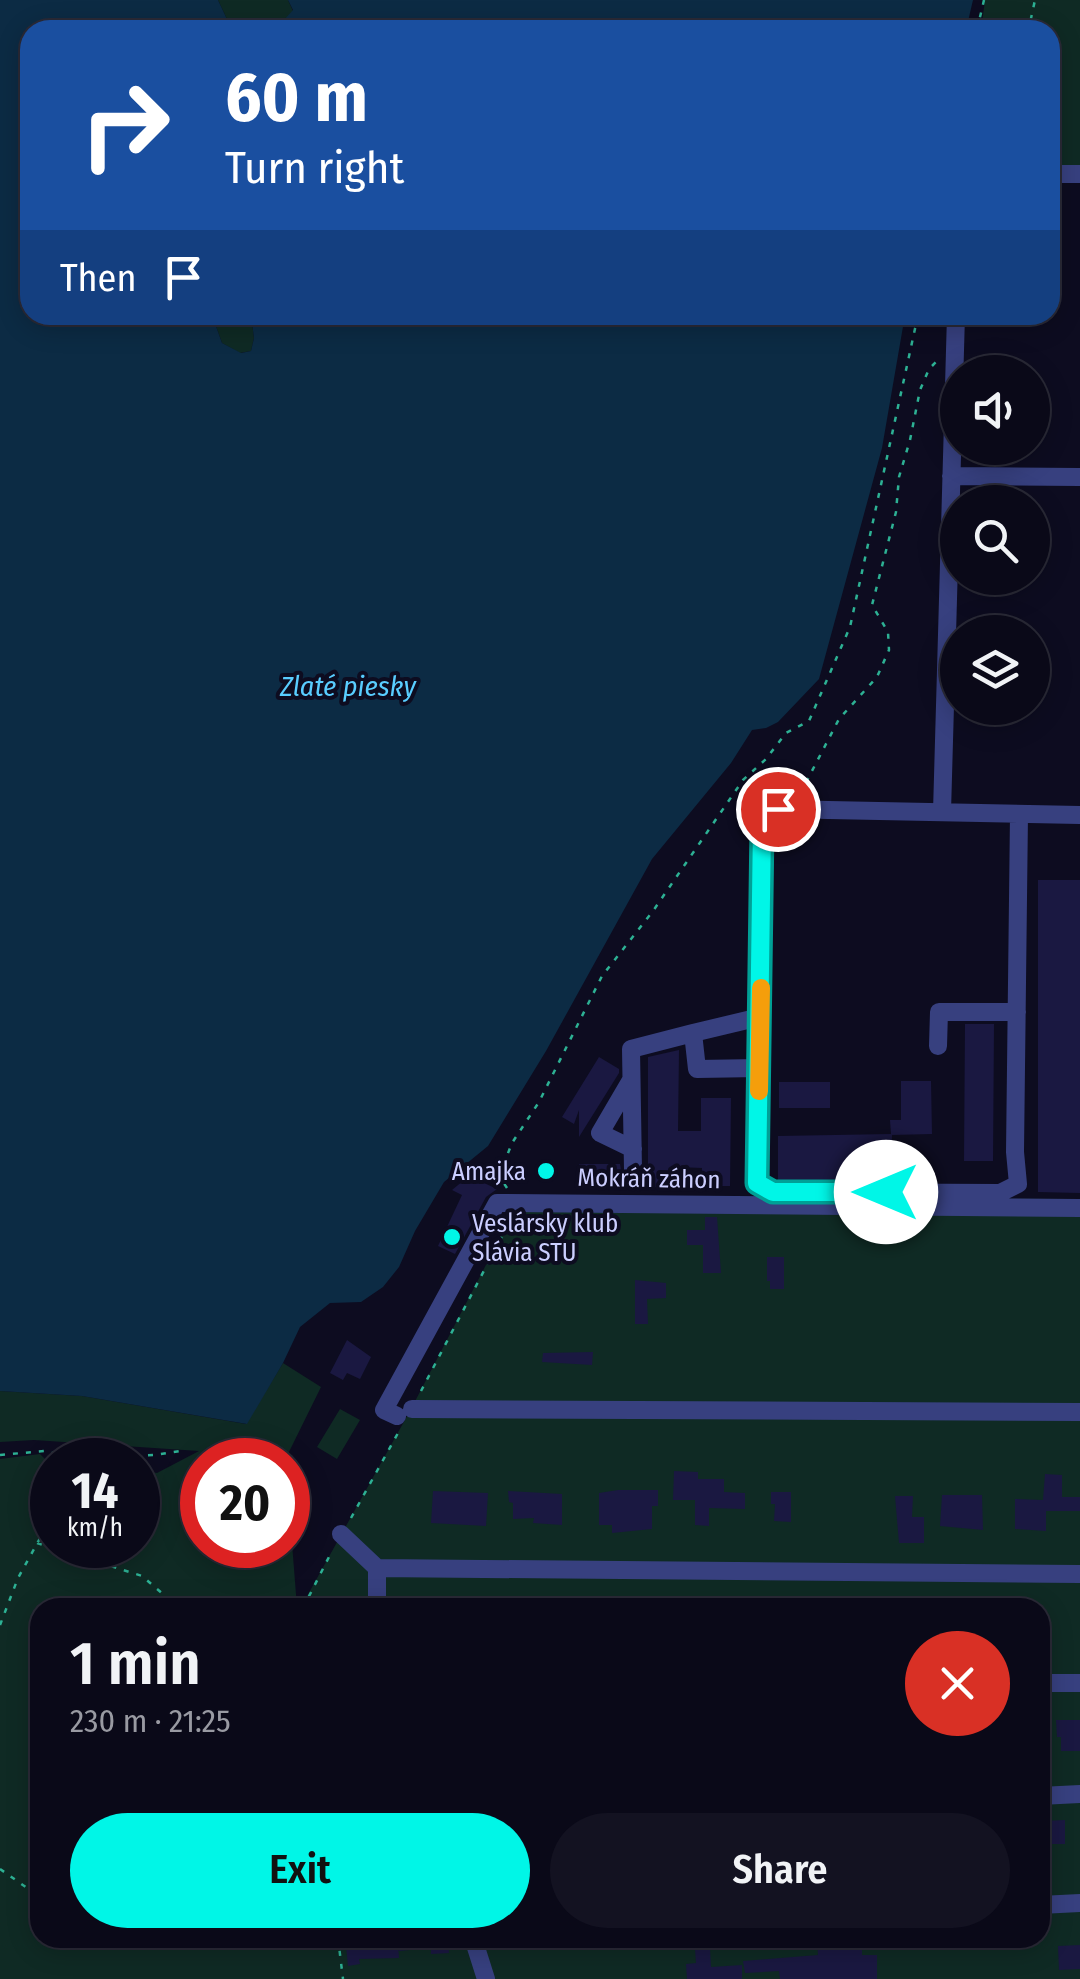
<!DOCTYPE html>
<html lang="en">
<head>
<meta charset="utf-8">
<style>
  :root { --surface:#0a0918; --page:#131221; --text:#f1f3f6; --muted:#999aa2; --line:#2a2a37; --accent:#00f6e7 }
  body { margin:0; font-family:"Fira Sans Condensed",sans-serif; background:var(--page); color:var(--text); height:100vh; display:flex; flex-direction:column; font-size:38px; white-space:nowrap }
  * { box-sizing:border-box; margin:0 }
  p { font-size:32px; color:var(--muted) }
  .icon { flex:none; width:55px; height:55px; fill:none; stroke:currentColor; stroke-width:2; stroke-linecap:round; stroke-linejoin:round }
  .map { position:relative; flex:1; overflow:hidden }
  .panel { position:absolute; left:30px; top:1598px; width:1020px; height:350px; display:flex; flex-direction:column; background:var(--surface); border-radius:30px; box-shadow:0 5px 25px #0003,0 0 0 2px var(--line) }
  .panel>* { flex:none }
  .banner { position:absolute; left:20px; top:20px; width:1040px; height:305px; border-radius:30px; box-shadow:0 5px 25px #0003,0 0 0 2px var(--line); background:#1a4fa0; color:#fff; overflow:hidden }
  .tools { position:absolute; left:940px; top:355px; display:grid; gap:20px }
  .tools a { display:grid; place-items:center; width:110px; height:110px; border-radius:50%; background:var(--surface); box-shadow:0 5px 25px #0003,0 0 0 2px var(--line); font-size:50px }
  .speed { position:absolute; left:30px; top:1438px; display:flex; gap:20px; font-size:50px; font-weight:700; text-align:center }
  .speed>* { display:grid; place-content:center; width:130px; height:130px; border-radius:50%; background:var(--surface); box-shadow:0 5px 25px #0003,0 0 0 2px var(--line); line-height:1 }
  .speed small { font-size:25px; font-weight:400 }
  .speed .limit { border:15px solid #d22; background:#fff; color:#111 }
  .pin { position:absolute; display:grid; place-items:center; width:85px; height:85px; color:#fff; margin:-42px; border:5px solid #fff; border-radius:50%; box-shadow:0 2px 10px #0007 }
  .me { position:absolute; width:110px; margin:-55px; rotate:270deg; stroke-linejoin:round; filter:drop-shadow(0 0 8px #0008) }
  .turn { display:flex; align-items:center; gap:35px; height:210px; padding:0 40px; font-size:45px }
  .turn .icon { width:130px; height:130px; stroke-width:2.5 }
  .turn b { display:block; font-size:70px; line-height:85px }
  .then { display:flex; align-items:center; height:95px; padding:0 40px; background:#0003; gap:20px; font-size:38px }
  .round { display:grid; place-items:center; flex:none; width:105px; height:105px; border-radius:52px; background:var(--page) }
  .overview { display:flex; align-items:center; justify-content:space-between; height:170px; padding:0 40px }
  h1 { font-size:60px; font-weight:600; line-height:75px }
  .primary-button { display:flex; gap:20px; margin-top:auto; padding:20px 40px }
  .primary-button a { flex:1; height:115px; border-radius:60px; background:var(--accent); color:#111; font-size:40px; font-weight:600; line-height:115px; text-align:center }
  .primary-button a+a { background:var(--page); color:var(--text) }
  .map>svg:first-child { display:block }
  .green { fill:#0f2a24 }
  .water { fill:#0c2b44 }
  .building { fill:#1a1841 }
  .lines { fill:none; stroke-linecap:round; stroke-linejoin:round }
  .path { stroke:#2db194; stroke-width:2.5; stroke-dasharray:5 8; stroke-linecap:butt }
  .minor { stroke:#37407f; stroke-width:18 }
  .route-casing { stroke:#00a096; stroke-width:25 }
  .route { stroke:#00f6e7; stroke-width:18 }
  .slow { stroke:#f59e0b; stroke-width:18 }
  .poi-dot { fill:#00f6e7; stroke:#0d0c20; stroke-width:4 }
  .labels { text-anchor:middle; stroke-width:8; stroke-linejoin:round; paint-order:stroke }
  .poi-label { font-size:25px; fill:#cbceff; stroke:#0d0c20; text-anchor:end }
  .street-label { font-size:25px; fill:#cbceff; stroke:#0d0c20 }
  .water-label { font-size:28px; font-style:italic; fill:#59cdff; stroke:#0d0c20 }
</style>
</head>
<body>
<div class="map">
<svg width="1080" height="1979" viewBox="0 0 1080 1979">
  <rect width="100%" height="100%" fill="#0d0c20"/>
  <!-- green -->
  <path class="green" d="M218 0H288L293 11 284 27 288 30H232Z
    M985 0H1080V168H1050V30H981Z
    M212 315H251L254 338 251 351 240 353 222 343Z
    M551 1197 1080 1199V1979H0V1459L40 1454 52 1466V1545H138V1470L157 1473 199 1451 34 1440 0 1442V1391L82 1396 246 1424 283 1363 321 1387 285 1460H202V1545H288V1492L297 1607 40 1608V1938H1040V1608L301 1607 411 1409 514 1211Z
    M340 1409 360 1420 337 1459 317 1447Z"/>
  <!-- water -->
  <path class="water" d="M0 0H218L232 30H30V315H212L222 343 241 353 251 351 254 338 251 315H905L882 448 819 679 778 722 766 728 752 730 731 763 652 859 546 1051 488 1146 444 1182 415 1231 399 1267 383 1287 361 1302 330 1303 300 1327 283 1363 247 1424 82 1396 0 1391Z
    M288 0H973L966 30H288L284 27V20L293 10Z"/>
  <!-- building -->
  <path class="building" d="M1038 880H1080V1193L1038 1192Z
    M965 1024H994L993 1161H964Z
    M679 1050 678 1131H701V1098H731L730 1186H701L702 1168 678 1167V1187L579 1188V1164H620L622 1176 628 1181 634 1182 643 1177 648 1165V1057Z
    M599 1057 619 1069V1073L579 1137V1110L574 1124 562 1117Z
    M901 1081H931L932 1134 892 1135 891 1180H778V1136L891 1134 890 1120H901Z
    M779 1082H830V1108H779Z
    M469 1176 497 1189 486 1197 455 1254 438 1246 462 1195 452 1190Z
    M705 1217H717L721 1273H703V1245H687V1230H705Z
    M767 1257H784V1289H770V1281H767Z
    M635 1280 666 1283V1298L647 1299 648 1324H635Z
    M347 1340 371 1357 360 1379 347 1373 343 1380 330 1373Z
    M593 1352 592 1365 542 1362 543 1353Z
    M674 1471 698 1472V1479H724V1492L745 1493V1509L709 1508V1526L695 1525V1500H673Z
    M1045 1474 1062 1475V1497H1080V1511H1046V1531L1015 1529V1499L1043 1500Z
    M618 1490H658V1506H652V1529L612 1533V1525H599V1493Z
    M433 1491 488 1493 486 1526 431 1523Z
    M508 1491 562 1494V1525L533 1523 534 1518 513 1519V1503L509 1502Z
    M771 1492H791V1522L774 1521 775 1504H771Z
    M942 1495H982L983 1530 940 1526Z
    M895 1496H913L912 1517H924V1543H899Z
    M1056 1720H1080V1751H1061V1737H1057Z
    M1065 1820V1844H1044V1821Z
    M416 1938H448L449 1953 431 1954V1948L399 1951 398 1942 399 1958 359 1959 360 1964 348 1966 346 1946Z
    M845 1938H862V1955H877V1979H780L779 1971 745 1973 743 1961 818 1955 817 1940Z
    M1080 1945V1969L1059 1970 1058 1946Z
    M710 1948 711 1967 742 1965V1979H687L686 1964 696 1963 695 1949Z"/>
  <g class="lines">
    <!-- path -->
    <path class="path" d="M977 30 984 0
      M1023 30 1030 23 1035 0
      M800 794 839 719 877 677 889 650 888 632 872 605 896 512 899 477 910 440 920 390 929 369 938 360
      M507 1188 499 1176 512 1143 539 1102 602 976 653 911 743 780 766 759 786 733 809 721 850 627 918 315
      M421 1391 510 1221
      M0 1455 44 1451 70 1457 69 1460
      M70 1457 154 1455 180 1451
      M351 1518 398 1433
      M37 1543 142 1576 179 1608
      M303 1608 332 1551
      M0 1625 18 1578 44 1531 52 1506
      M0 1869 40 1897
      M338 1938 343 1979"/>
    <!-- minor -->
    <path class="minor" d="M1050 174H1080
      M951 476 1080 477
      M942 812 956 315
      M1019 814 1015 1152 1018 1184 1000 1193 773 1192 757 1183 762 826 766 814 778 809 1080 815
      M693 1033 760 1017
      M938 1046 939 1012H1017
      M631 1080 600 1133 633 1149
      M633 1170 631 1049 693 1033 697 1069 759 1068
      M412 1409 1080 1412
      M397 1416 384 1410 497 1203 1080 1208
      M341 1534 377 1568V1608
      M377 1568 1080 1574
      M1040 1683H1080
      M1040 1796 1080 1794
      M1040 1905 1080 1903
      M473 1938 486 1979"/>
  </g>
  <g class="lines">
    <!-- route casing -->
    <g class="route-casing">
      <path id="route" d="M778 809 766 814 762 826 757 1183 773 1192H886"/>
    </g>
    <!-- route -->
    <use href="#route" class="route"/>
    <!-- slow -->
    <path class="slow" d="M759 1091 761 988"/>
  </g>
  <!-- markers -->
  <g class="poi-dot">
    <circle cx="546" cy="1171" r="10"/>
    <circle cx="452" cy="1237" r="10"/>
  </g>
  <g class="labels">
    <!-- poi labels -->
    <g class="poi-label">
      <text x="526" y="1180">Amajka</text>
      <text x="472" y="1232" text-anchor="start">Veslársky klub<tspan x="472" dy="29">Slávia STU</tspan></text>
    </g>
    <!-- street labels -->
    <g class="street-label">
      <text transform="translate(649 1178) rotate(1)" y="9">Mokráň záhon</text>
    </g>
    <!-- water labels -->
    <g class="water-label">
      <text x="348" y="696">Zlaté piesky</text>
    </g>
  </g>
</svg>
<div class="tools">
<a><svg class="icon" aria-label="sound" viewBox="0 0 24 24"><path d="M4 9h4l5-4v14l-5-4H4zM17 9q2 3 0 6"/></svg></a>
<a><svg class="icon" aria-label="search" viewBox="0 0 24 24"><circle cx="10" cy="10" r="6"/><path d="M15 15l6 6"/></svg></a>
<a><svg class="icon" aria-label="layers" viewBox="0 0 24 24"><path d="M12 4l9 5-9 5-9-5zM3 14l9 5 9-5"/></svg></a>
</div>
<div class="speed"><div>14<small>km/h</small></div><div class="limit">20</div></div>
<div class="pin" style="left:778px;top:809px;background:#d93025"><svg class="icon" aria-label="arrive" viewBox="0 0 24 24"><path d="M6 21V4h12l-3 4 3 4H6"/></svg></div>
<svg class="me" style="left:886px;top:1192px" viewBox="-20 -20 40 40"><circle r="19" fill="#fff"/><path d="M0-13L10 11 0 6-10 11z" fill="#00f6e7"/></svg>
<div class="banner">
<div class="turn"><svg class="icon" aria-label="right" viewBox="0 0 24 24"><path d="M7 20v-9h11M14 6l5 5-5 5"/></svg><div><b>60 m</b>Turn right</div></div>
<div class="then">Then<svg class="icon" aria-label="arrive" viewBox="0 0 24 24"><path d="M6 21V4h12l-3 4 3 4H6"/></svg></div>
</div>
<section class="panel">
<div class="overview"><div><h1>1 min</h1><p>230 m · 21:25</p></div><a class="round" style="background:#d93025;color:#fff"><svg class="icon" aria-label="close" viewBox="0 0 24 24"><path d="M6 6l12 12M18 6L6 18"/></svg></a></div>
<div class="primary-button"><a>Exit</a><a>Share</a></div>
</section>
</div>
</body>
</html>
